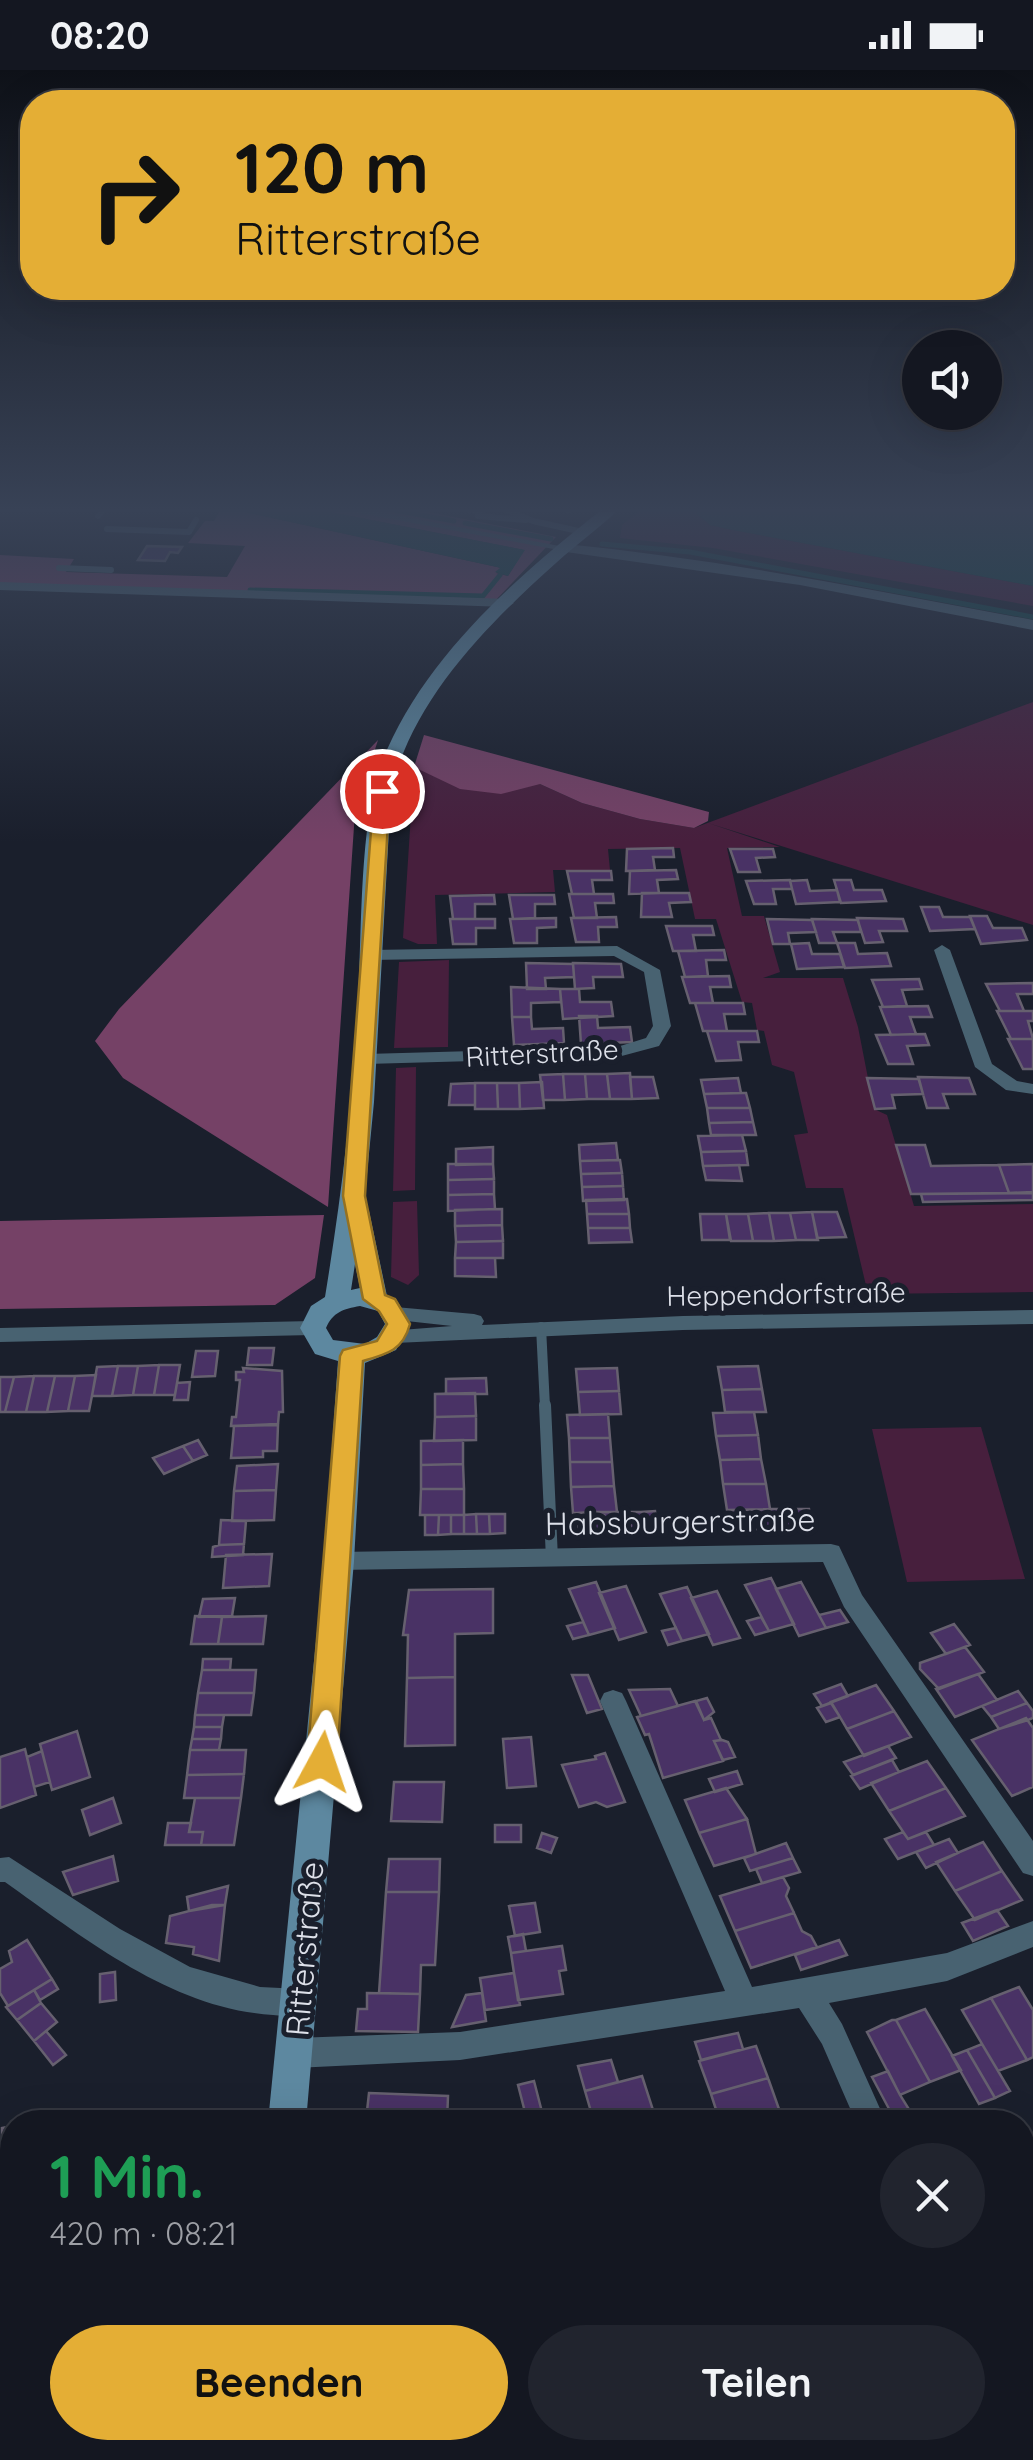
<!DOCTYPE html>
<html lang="de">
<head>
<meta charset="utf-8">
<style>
  :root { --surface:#141721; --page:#21242e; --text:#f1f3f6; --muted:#9d9fa5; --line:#33363f; --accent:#e4ae35 }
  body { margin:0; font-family:Quicksand,sans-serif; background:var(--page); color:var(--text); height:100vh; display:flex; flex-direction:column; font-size:38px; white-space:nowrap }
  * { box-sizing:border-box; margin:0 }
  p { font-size:32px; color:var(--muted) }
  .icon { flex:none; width:55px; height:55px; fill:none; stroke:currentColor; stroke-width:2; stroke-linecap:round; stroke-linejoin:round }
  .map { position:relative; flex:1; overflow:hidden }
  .side { position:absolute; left:0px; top:2040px; width:1035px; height:350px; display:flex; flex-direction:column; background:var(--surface); border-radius:40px 40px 0 0; box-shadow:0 10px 40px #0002,0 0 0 2px var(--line) }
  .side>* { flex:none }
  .top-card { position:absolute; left:20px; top:20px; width:995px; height:210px; border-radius:40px; box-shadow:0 10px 40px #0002,0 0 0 2px var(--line); background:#e4ae35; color:#111; overflow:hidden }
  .buttons { position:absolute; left:902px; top:260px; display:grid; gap:20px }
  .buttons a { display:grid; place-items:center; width:100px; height:100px; border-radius:50%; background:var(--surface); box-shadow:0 10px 40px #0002,0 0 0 2px var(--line); font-size:50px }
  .pin { position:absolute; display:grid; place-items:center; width:85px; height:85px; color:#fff; margin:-42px; border:5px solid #fff; border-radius:50%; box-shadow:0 2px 10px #0007 }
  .me { position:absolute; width:110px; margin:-55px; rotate:5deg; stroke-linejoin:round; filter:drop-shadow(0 0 8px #0008) }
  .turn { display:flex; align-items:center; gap:35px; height:210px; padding:0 50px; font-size:45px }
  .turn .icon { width:130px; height:130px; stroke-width:2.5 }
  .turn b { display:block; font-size:70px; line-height:85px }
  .round { display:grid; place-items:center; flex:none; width:105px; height:105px; border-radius:52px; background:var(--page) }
  .summary { display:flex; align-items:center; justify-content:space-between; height:170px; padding:0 50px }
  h1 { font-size:60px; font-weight:700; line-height:75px; color:#1e9e55 }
  .action { display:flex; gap:20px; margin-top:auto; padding:20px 50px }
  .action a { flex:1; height:115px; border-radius:60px; background:var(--accent); color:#111; font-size:40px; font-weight:700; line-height:115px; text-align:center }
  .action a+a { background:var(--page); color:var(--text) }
  .status { display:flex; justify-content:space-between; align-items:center; height:70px; padding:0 50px; background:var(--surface); direction:ltr }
  .status svg { height:28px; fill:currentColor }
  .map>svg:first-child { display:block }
  .green { fill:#471f3d }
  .forest { fill:#754166 }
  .water { fill:#114547 }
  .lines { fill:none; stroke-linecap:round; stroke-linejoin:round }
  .stream { stroke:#114547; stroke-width:5 }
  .building { fill:#493265; stroke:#66606f; stroke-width:2.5 }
  .service-far3 { stroke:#486271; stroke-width:6 }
  .service-far2 { stroke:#486271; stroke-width:10 }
  .service-far1 { stroke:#486271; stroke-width:12 }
  .service { stroke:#486271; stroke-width:15 }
  .minor { fill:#486271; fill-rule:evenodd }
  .tertiary { fill:#486271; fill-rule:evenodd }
  .secondary { fill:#5d88a0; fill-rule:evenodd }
  .route { fill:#e4ae35; stroke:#947122; stroke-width:2.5 }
  .labels { text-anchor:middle; stroke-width:10; stroke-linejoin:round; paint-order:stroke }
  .street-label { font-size:28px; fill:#dde0e9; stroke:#1a1f2c }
  .near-street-label { font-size:32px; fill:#dde0e9; stroke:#1a1f2c }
</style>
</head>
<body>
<div class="status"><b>08:20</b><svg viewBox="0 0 49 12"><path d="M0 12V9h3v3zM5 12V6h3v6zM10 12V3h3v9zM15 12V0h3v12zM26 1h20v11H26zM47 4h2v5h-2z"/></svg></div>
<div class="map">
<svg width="1033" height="2390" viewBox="0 0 1033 2390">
  <rect width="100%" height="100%" fill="#1a1f2c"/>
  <!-- green -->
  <path class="green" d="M644 437H697V444L710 455 733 460 1033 516V536L713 478 620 468 622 455Z
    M1033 632V855L708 753 780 777 727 778 742 846H764L780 902 763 908H843L858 957 874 1039 887 1045 914 1136 1033 1134V1222L868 1224 843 1118H806L794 1065 808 1063 794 1002 772 995 764 961 757 960 752 933 742 932 716 849H695L680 778 608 779 610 800H553L555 822 435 825 437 874H418L403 868 414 697 540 714 582 733 640 749 694 758Z
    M449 890 448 977 394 978 399 892Z
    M416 997 415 1120 393 1121 396 998Z
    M417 1131 419 1205 408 1215 391 1207 393 1132Z
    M981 1357 1025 1509 907 1512 872 1359Z"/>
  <!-- forest -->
  <path class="forest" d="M222 437H247L245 442 497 497 501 498 496 503 508 506 524 480 305 437H403L556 467 493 533 0 516V485L74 489 66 502 227 507 245 476 188 473 205 451H214Z
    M424 665 709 742 708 751 694 758 640 749 582 733 540 714 501 724 460 719 414 697Z
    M378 670 355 742 328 1137 123 1008 95 971 119 939Z
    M324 1145 315 1208 275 1235 0 1239V1151Z"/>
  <!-- water -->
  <path class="water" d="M247 437H305L525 480 508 506 495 502 500 498 497 497 245 442Z
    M697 437H1033V516L733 460 710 455 697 444Z"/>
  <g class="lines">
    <!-- stream -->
    <path class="stream" d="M378 437 454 451
      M465 453 551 469
      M602 474 690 482 1033 547
      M250 520 483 526 500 505"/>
  </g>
  <!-- building -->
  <path class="building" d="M147 476 182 477 178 483 170 482 165 491 138 490Z
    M673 778 674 787H653L655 800 626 801 627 779Z
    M730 779H773L775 787 756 788 760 802H738Z
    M676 800 678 809 657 810 659 823 629 824 630 801Z
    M567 801H611L612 810H592L594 824H572Z
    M790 810 792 819H773L776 834H754L746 811Z
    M807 810 810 821 837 820 840 832 796 834 790 811Z
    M834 810H851L854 820H882L886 831 841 833Z
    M689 823 691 832 669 833 672 847H641L642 823Z
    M569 824H613L614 833H595L597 848H574Z
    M494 825 495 834H475V849H453L450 826Z
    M509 825H554L555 834H535V848L513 849Z
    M921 837H939L943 847H970L975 859 930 861Z
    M970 846H987L993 858H1022L1027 870 981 874Z
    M616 847 617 857H598L599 872H576L571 848Z
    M556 848V857L537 858V873H514L510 849Z
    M857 848 903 849 907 861H879L883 872 865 873Z
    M450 849H495V858H476V874H453Z
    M767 849 812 850 816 862 788 863 790 874H773Z
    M812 849 858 850 861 862H833L837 873H819Z
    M666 856H712L714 865H693L696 881H673Z
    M809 873 812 884H840L844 897 797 899 791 874Z
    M837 873H855L858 884 887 883 891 896 845 898Z
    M724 880 726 890H706L708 906 685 907 678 881Z
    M526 893 573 894 574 907 545 908 546 919H527Z
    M573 893 621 894 623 907H593L594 918 575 919Z
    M729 906 731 917H710L713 933H690L682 907Z
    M919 909 922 919 902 920 907 936 883 937 872 910Z
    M1033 913V924H1017L1024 941H1000L986 914Z
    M511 917 560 919 561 932 531 933V947H512Z
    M560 919H579L580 932H611L613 946 563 949Z
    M695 933H743L745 944H724L727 961H703Z
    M928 936 932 947H910L916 964 891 965 880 937Z
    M997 941H1033V951H1028L1033 969H1011Z
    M579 946H597L598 958 630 957 632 972 581 974Z
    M512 947H531L532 959 563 958 564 973 514 975Z
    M707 961H757L759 972H738L741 990 716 991Z
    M925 964 929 975 907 976 913 994H888L876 965Z
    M1008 969H1033V999H1023Z
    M630 1003 632 1029H610L607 1004Z
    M563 1004H585L587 1029 565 1030Z
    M563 1004 565 1030H543L540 1005Z
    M585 1004H607L610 1029H587Z
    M630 1007H653L658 1028 632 1029Z
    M918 1007 969 1008 975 1024H943L948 1038H927Z
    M738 1008 741 1023 704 1024 701 1010Z
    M867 1008 919 1009 923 1024 892 1025 895 1038 875 1039Z
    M542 1012 544 1038 520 1039 519 1013Z
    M475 1013H497L498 1039H475Z
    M475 1013V1035H449L451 1014Z
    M497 1013H519L520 1039H498Z
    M741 1023H746L750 1038H707L704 1024Z
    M707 1038H750L753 1052 709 1053Z
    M753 1052 756 1065H711L709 1053Z
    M742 1065 746 1081 701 1082 698 1066Z
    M616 1073 618 1090 580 1091 579 1075Z
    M896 1075H925L931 1096 999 1095 1009 1123 911 1124Z
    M493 1077V1094L456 1095V1079Z
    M746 1081 748 1095 703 1096 701 1082Z
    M620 1090 622 1103 581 1104 580 1091Z
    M448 1094H493L494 1109 448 1110Z
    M1033 1094V1122L1009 1123 999 1095Z
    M739 1095 742 1111 706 1110 703 1096Z
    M622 1103 623 1116 582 1117 581 1104Z
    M494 1109V1124L448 1125V1110Z
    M623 1116 624 1130 583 1131 582 1117Z
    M1033 1123V1130L923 1132 921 1124Z
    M494 1124 495 1139 448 1141V1125Z
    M627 1129 629 1144H587L586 1130Z
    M502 1139V1155L455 1156V1140Z
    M812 1142H837L846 1167 817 1168Z
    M812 1142 818 1170H796L790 1143Z
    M769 1143 774 1171H753L748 1144Z
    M769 1143H790L796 1170 774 1171Z
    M587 1144H629L630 1158H588Z
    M700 1144H726L730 1170H702Z
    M726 1144H748L753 1171H731Z
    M502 1155 503 1171 456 1172 455 1156Z
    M588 1158H630L632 1172 589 1173Z
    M503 1171V1188H455L456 1172Z
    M455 1188H495L496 1207 455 1206Z
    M249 1278H274L272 1295H247Z
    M196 1281H218L215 1306 192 1307Z
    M159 1295 154 1325H133L138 1296Z
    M159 1295H180L175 1325H154Z
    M118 1296H138L133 1325 112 1326Z
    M118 1296 112 1326H92L97 1297Z
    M758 1296 762 1319 722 1320 718 1297Z
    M243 1298 282 1301 283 1342H279L278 1354 231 1356 232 1347H236L240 1310H236V1302H244Z
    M617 1298 619 1321 578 1322 576 1299Z
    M96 1305 89 1341H68L75 1306Z
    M34 1306 26 1342H5L14 1307Z
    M34 1306H55L47 1342H26Z
    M55 1306H75L68 1341 47 1342Z
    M0 1307H14L5 1342H0Z
    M486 1308 487 1324H446V1309Z
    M190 1312 188 1330H174L177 1313Z
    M762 1319 766 1342H725L722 1320Z
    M619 1321 621 1344 580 1345 578 1322Z
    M475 1323 476 1346 435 1347V1324Z
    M754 1342 758 1365 716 1366 713 1343Z
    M608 1344 610 1368H569L567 1345Z
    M476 1346V1370L434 1371 435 1347Z
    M278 1355 277 1381H263V1387L231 1388 234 1356Z
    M758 1365 761 1389 720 1390 716 1366Z
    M569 1368H610L612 1392H570Z
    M198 1370 207 1385 193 1391 183 1376Z
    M463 1370V1394L421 1395V1371Z
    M183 1376 193 1391 164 1404 153 1388Z
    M761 1389 766 1414H723L720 1390Z
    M570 1392H612L614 1416 571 1417Z
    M278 1394 276 1420 234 1421 237 1396Z
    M463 1394 464 1419H421V1395Z
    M723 1414H766L770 1439 727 1440Z
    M614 1416 617 1442 573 1443 571 1417Z
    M421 1419H464V1445H420Z
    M276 1420 274 1450 232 1451 234 1421Z
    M770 1439H783L786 1459H774Z
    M770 1439 774 1459H761L757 1440Z
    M783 1439H796L799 1458 786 1459Z
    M796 1439H809L812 1458H799Z
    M732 1440H745L748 1459H734Z
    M745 1440H757L761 1459H748Z
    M655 1441 657 1461H644L642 1442Z
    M591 1442H604L606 1462H593Z
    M591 1442 593 1462H579L578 1443Z
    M604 1442H617L618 1461 606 1462Z
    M617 1442H629L631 1461H618Z
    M629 1442H642L644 1461H631Z
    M476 1444H489L490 1464H477Z
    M476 1444 477 1464H464V1445Z
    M489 1444H505V1463L490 1464Z
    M425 1445H439L438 1465H425Z
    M439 1445H451V1464L438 1465Z
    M451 1445H464V1464H451Z
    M221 1450 246 1451 244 1474 219 1475Z
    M244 1474 243 1485 212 1487 213 1477 219 1475Z
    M272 1484 269 1516 223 1518 226 1485Z
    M771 1508 794 1554 769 1561 745 1515Z
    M596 1512 615 1558 589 1565 569 1519Z
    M801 1512 826 1558 799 1566 776 1519Z
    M626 1516 646 1562 619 1570 599 1523Z
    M687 1517 709 1564 682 1571 660 1524Z
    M493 1519V1563L455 1564V1607L407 1608 408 1565H403L409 1520Z
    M717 1521 740 1568 713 1575 691 1528Z
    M235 1528 232 1546 199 1547 203 1529Z
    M840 1540 848 1552 826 1558 819 1545Z
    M195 1546 222 1547 218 1574H191Z
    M266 1546 263 1574H218L222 1547Z
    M761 1547 769 1561 755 1565 747 1551Z
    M583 1552 589 1565 573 1569 567 1556Z
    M954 1554 970 1575 946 1584 931 1563Z
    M676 1558 682 1571 668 1575 662 1561Z
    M965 1577 984 1602 939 1619 920 1599V1593Z
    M203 1589H231L230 1600H202Z
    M202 1600H256L254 1623H198Z
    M978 1604 997 1630 955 1647 936 1619Z
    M572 1605H588L602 1639 587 1643Z
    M455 1607V1675L405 1676 407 1608Z
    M841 1614 848 1626 822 1636 814 1624Z
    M876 1615 894 1641 847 1659 831 1632Z
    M670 1619 678 1636 641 1646 629 1620Z
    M1018 1621 1027 1633 991 1647 982 1636Z
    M198 1623H254L251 1645H195Z
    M707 1628 714 1642 704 1650 696 1631Z
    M695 1631 704 1650 711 1648 721 1670 714 1671 723 1691 663 1708 649 1664 645 1665 637 1647Z
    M831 1633 840 1647 826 1652 817 1638Z
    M1027 1633 1033 1641V1648L1028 1650 999 1659 991 1647Z
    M894 1641 911 1667 864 1686 847 1659Z
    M195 1645H224L222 1657H194Z
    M1026 1648 1033 1658V1717L1012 1726 972 1670Z
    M194 1657H222L221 1669H192Z
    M77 1661 90 1707 52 1720 40 1674Z
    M531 1667 536 1716 507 1718 503 1669Z
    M192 1669H221L219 1680H190Z
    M722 1670 728 1672 735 1687 723 1690 714 1671Z
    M888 1676 896 1688 853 1705 844 1692Z
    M25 1679 36 1725 0 1738V1687Z
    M190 1680H246L244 1704 187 1705Z
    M42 1681 50 1712 34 1717 27 1687Z
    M605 1683 625 1732 607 1737 596 1732 579 1737 562 1695 596 1689 595 1686Z
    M892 1690 899 1702 860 1719 851 1706Z
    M927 1691 946 1718 889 1741 871 1713Z
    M737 1701 742 1714 715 1722 709 1709Z
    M244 1704 241 1728H184L187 1705Z
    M394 1712H444L442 1752 391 1751Z
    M726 1718 747 1749 699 1763 685 1730Z
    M946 1718 965 1746 908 1769 889 1741Z
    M113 1728 121 1753 90 1765 82 1740Z
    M195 1728H241L234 1775H201L203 1762H189Z
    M747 1749 756 1784 714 1796 699 1763Z
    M168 1753H191L189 1762H203L201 1775H165Z
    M495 1755H521V1772H495Z
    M903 1762 908 1769 926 1762 934 1775 898 1789 885 1769Z
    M542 1763 557 1768 551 1783 537 1778Z
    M949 1769 958 1783 926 1798 916 1782Z
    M983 1772 1002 1801 955 1821 936 1792Z
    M786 1773 793 1788 750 1801 744 1788Z
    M113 1786 118 1811 73 1825 63 1802Z
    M793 1788 800 1802 762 1813 756 1799Z
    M389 1789H440L439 1822H386Z
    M1002 1801 1022 1830 975 1850 955 1821Z
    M783 1807 789 1818 786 1826 794 1843 735 1861 720 1826Z
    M228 1816 225 1835 189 1841 187 1827Z
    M386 1822H439L435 1895H421L420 1924 379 1923Z
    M535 1833 540 1862 515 1866 509 1836Z
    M212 1835H225L219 1891 193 1884 194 1877 166 1873 170 1846Z
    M997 1840 1008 1856 973 1871 962 1853Z
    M794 1843 802 1861 811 1866 817 1877 751 1898 735 1861Z
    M523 1864 526 1881 511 1883 508 1867Z
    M27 1870 52 1909 8 1936 0 1923V1899L12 1892 9 1881Z
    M839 1870 847 1885 801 1900 795 1885Z
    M562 1876 566 1900 559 1901 563 1924 518 1930 511 1883Z
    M115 1902 116 1930 100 1932V1904Z
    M514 1903 520 1935 485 1940 480 1908Z
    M52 1909 58 1919 40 1930 34 1920Z
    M1019 1917 1033 1940V1987L1027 1990 991 1928Z
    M34 1920 41 1933 17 1950 6 1937Z
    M367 1923 420 1924 418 1962 356 1961 358 1939H367Z
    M482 1923 486 1951 452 1957 466 1925Z
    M991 1928 1027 1990 998 2001 962 1940Z
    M41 1933 57 1952 34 1971 17 1950Z
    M925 1939 961 2000 930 2012 896 1950Z
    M892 1950H896L930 2012 900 2025 867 1962Z
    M46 1961 66 1985 53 1995 34 1971Z
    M738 1963 743 1979 701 1990 695 1972Z
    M982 1974 1010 2021 995 2028 967 1980Z
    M756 1976 768 2008 711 2024 699 1991Z
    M967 1980 995 2028 979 2034 952 1986Z
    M611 1990 618 2012 585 2021 578 1996Z
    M888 2001 900 2025 915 2049 896 2052 872 2007Z
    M642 2006 653 2040 594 2052 585 2021Z
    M768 2008 780 2042 741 2052H720L711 2024Z
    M534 2011 542 2042 526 2046 518 2015Z
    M369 2023 448 2026 447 2052 366 2050Z
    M653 2040 657 2052H604Z
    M785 2041 790 2052 746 2051 780 2042Z
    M12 2056V2130H9L2 2107V2058Z
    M1033 2258V2314L1022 2294V2263Z
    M78 2378H148L146 2390H81L83 2378Z
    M477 2378H513L516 2390H443Z
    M877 2378H953L958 2390H870L880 2385Z"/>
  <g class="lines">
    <!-- service-far3 -->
    <path class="service-far3" d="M459 437 477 441 492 437
      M500 437 533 451 583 462
      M555 437 570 440
      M477 441 478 446 526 450
      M98 446 105 437
      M107 459 189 462 196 450
      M59 498 111 500"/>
    <!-- service-far2 -->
    <path class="service-far2" d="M541 1257 545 1337"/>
    <!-- service-far1 -->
    <path class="service-far1" d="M545 1335 552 1489"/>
    <!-- service -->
    <path class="service" d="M0 2138 12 2155
      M0 2232 12 2227"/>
    <!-- minor -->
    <path class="minor" d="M327 437H353L570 478 564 481Z
      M0 512 508 529 514 533 508 537 0 520Z
      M942 875 950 880 992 994 1017 1011 1033 1014V1024L1006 1020 975 997 934 880Z
      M617 876 660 900 671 956 659 976 618 987 366 994 357 989 366 984 617 977 646 968 653 956 644 902 614 886 370 890 362 885 370 880Z
      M395 1237 474 1244 481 1246 484 1251 482 1255 683 1246 1033 1240V1254L683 1260 395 1273 388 1271 385 1266 388 1261 452 1256 388 1249 385 1244 388 1239Z
      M313 1251 323 1258 313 1265 0 1272V1258Z
      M831 1474 839 1476 862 1525 1033 1771V1806L1023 1803 844 1537 823 1492 339 1500 331 1498 327 1491 331 1484 339 1482Z
      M613 1620 622 1623 626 1631 752 1917 947 1883 1033 1851V1877L947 1911 829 1933 842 1954 886 2052H856L822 1974 799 1938 460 1990 295 1998 285 1993 280 1983 285 1973 295 1968 460 1962 725 1921 600 1631 604 1623Z
      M9 1787 120 1859 190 1897 260 1917 301 1919 311 1923 315 1933 311 1943C299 1948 287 1946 273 1945 172 1939 84 1868 5 1812H0V1788Z
      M1022 2365 1033 2390H1000L995 2378H1022Z"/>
    <!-- tertiary -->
    <path class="tertiary" d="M564 474C722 489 877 521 1033 550V560L800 515 559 481 557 478Z"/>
    <!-- secondary -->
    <path class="secondary" d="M605 437H621C601 457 577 474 556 493 488 554 411 630 391 723L374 1032 364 1135 369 1141 387 1226 396 1229 411 1254 396 1280 365 1293 354 1491 306 2052H268L324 1491 338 1291 315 1284 300 1258 311 1236 325 1227C341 1129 353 1032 358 933 362 866 359 751 382 692 423 587 519 505 605 437ZM355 1194 360 1218 351 1220ZM360 1236 378 1241 385 1254 377 1267 365 1274 333 1270 326 1258C333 1242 343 1239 360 1236Z
      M228 2378H270V2390H226Z"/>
  </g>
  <!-- sky -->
  <linearGradient id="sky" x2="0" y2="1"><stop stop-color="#0e1118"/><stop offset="0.57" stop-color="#384256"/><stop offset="1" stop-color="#384256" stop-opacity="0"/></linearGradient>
  <rect width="1033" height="772" fill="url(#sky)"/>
  <!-- route -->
  <path class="route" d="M382 716 390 721 365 1126 385 1225 395 1229 410 1254C403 1280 388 1284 363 1291L337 1692 332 1701 322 1705 312 1701 307 1692 340 1286 343 1280 377 1271 387 1254 379 1241 363 1229 343 1126 374 721Z"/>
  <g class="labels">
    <!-- street labels -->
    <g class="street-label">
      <text transform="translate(542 983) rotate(-3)" y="10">Ritterstraße</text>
      <text transform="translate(786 1224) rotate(-1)" y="10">Heppendorfstraße</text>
    </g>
    <!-- near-street labels -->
    <g class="near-street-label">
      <text transform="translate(680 1452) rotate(-1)" y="11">Habsburgerstraße</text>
      <text transform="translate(305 1879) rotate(-85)" y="11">Ritterstraße</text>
    </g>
  </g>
</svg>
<div class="buttons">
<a><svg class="icon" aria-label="sound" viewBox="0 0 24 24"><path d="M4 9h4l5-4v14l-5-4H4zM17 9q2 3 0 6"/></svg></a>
</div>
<div class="pin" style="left:382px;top:721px;background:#d93025"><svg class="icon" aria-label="arrive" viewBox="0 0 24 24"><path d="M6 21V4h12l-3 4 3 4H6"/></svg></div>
<svg class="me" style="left:322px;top:1692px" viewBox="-20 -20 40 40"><path d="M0-17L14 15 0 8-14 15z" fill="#e4ae35" stroke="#fff" stroke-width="4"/></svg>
<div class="top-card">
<div class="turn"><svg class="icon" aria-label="right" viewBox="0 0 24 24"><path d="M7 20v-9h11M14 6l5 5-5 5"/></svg><div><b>120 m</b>Ritterstraße</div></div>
</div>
<section class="side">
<div class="summary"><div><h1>1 Min.</h1><p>420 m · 08:21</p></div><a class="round"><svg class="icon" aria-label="close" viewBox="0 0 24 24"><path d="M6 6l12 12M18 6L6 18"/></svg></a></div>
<div class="action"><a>Beenden</a><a>Teilen</a></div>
</section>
</div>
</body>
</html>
